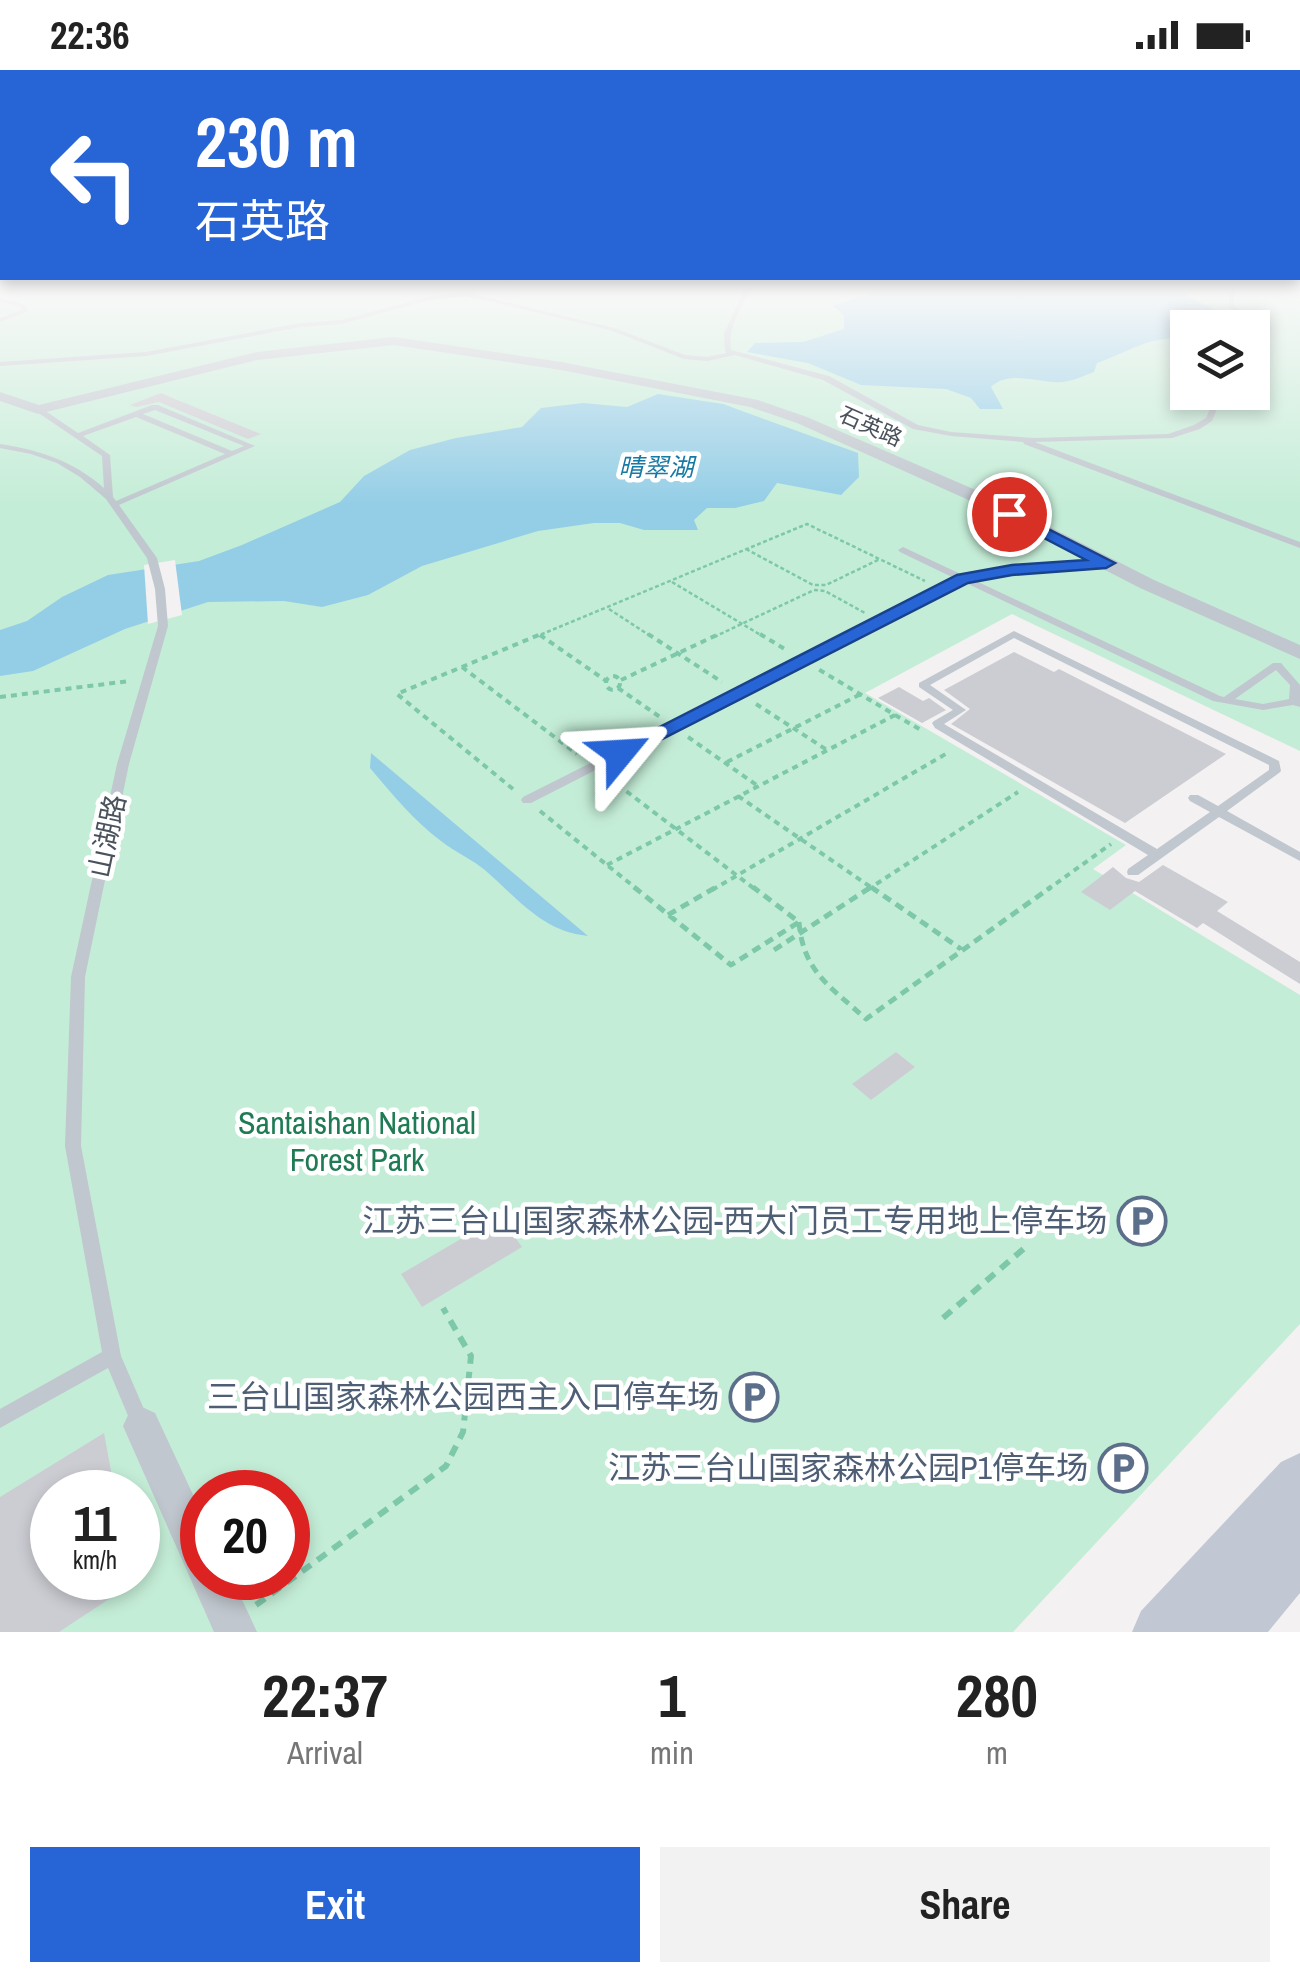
<!DOCTYPE html>
<html lang="en">
<head>
<meta charset="utf-8">
<style>
  :root { --surface:#fff; --page:#f2f2f2; --text:#222; --muted:#767676; --accent:#2765d7 }
  body { margin:0; font-family:"Archivo Narrow","Noto Sans SC",sans-serif; background:var(--page); color:var(--text); height:100vh; display:flex; flex-direction:column; font-size:38px; white-space:nowrap }
  * { box-sizing:border-box; margin:0 }
  p { font-size:32px; color:var(--muted) }
  .icon { flex:none; width:55px; height:55px; fill:none; stroke:currentColor; stroke-width:2; stroke-linecap:round; stroke-linejoin:round }
  .map { position:relative; height:1562px; overflow:hidden }
  .drawer { display:flex; flex-direction:column; background:var(--surface); flex:1 }
  .drawer>* { flex:none }
  .hud { position:absolute; left:0px; top:0px; width:1300px; height:210px; box-shadow:0 5px 15px #0003; background:#2765d7; color:#fff; overflow:hidden }
  .tools { position:absolute; left:1170px; top:240px; display:grid; gap:20px }
  .tools a { display:grid; place-items:center; width:100px; height:100px; border-radius:0px; background:var(--surface); box-shadow:0 5px 15px #0003; font-size:50px }
  .speed { position:absolute; left:30px; top:1400px; display:flex; gap:20px; font-size:50px; font-weight:700; text-align:center }
  .speed>* { display:grid; place-content:center; width:130px; height:130px; border-radius:50%; background:var(--surface); box-shadow:0 5px 15px #0003; line-height:1 }
  .speed small { font-size:25px; font-weight:400 }
  .speed .limit { border:15px solid #d22; background:#fff; color:#111 }
  .pin { position:absolute; display:grid; place-items:center; width:85px; height:85px; color:#fff; margin:-42px; border:5px solid #fff; border-radius:50%; box-shadow:0 2px 10px #0007 }
  .me { position:absolute; width:110px; margin:-55px; rotate:63deg; stroke-linejoin:round; filter:drop-shadow(0 0 8px #0008) }
  .turn { display:flex; align-items:center; gap:35px; height:210px; padding:0 30px; font-size:45px }
  .turn .icon { width:130px; height:130px; stroke-width:2.5 }
  .turn b { display:block; font-size:70px; line-height:85px }
  .eta { display:flex; justify-content:space-evenly; align-items:center; height:170px; text-align:center }
  .eta b { font-size:60px; font-weight:700; line-height:70px }
  .primary-button { display:flex; gap:20px; margin-top:auto; padding:20px 30px }
  .primary-button a { flex:1; height:115px; border-radius:0px; background:var(--accent); color:#fff; font-size:40px; font-weight:700; line-height:115px; text-align:center }
  .primary-button a+a { background:var(--page); color:var(--text) }
  .status { display:flex; justify-content:space-between; align-items:center; height:70px; padding:0 50px; background:var(--surface); direction:ltr }
  .status svg { height:28px; fill:currentColor }
  .map>svg:first-child { display:block }
  .green { fill:#c4edd7; fill-rule:evenodd }
  .water { fill:#94cee6 }
  .pier { fill:#f3f1f1 }
  .building { fill:#cccdd3 }
  .lines { fill:none; stroke-linecap:round; stroke-linejoin:round }
  .path-far3 { stroke:#7ec8aa; stroke-width:2.5; stroke-dasharray:4 2.5; stroke-linecap:butt }
  .path-far2 { stroke:#7ec8aa; stroke-width:4; stroke-dasharray:6 5; stroke-linecap:butt }
  .path-far1 { stroke:#7ec8aa; stroke-width:5; stroke-dasharray:9 6; stroke-linecap:butt }
  .path { stroke:#7ec8aa; stroke-width:6; stroke-dasharray:11 8; stroke-linecap:butt }
  .lane { fill:#c0c7ce; fill-rule:evenodd }
  .street { fill:#c0c7ce; fill-rule:evenodd }
  .secondary { fill:#c1c8d3; fill-rule:evenodd }
  .route { fill:#2765d7; stroke:#19428c; stroke-width:2.5 }
  .labels { text-anchor:middle; stroke-width:9; stroke-linejoin:round; paint-order:stroke }
  .far-street-label { font-size:22px; fill:#4a535d; stroke:#fff }
  .far-water-label { font-size:25px; font-style:italic; fill:#177aa3; stroke:#fff }
  .street-label { font-size:28px; fill:#4a535d; stroke:#fff }
  .near-park-label { font-size:32px; fill:#1f7b54; stroke:#fff }
  .near-service-label { font-size:32px; fill:#4e5e75; stroke:#fff; text-anchor:end }
</style>
</head>
<body>
<div class="status"><b>22:36</b><svg viewBox="0 0 49 12"><path d="M0 12V9h3v3zM5 12V6h3v6zM10 12V3h3v9zM15 12V0h3v12zM26 1h20v11H26zM47 4h2v5h-2z"/></svg></div>
<div class="map">
<svg width="1300" height="1562" viewBox="0 0 1300 1562">
  <rect width="100%" height="100%" fill="#f3f1f1"/>
  <!-- green -->
  <path class="green" d="M0 216H1300V681L1012 544 865 623 1126 775 1093 799 1300 925V1254L1013 1562H0ZM1188 258H1252V322H1188ZM52 1422H138V1508H52ZM202 1422H288V1508H202Z"/>
  <!-- water -->
  <path class="water" d="M872 216H1145L1160 219 1159 216H1183L1187 226 1225 245 1232 257 1188 258 1187 270C1153 263 1129 282 1097 293L1094 302C1083 306 1073 311 1062 312 1039 314 1010 299 991 317L1003 339H980L971 328 946 319 861 315 808 293 747 282 755 273 803 272 844 259V245L833 236 870 224Z
    M658 324 723 334 858 383 859 407 841 425 777 413 764 431 735 438H707L694 450 698 460H644L620 453H594L538 461 422 496 368 525 322 537 284 531 208 532 125 559 33 601 0 606V560L27 551 62 527 108 505 199 491 242 475 340 432 364 406 410 380 456 368 522 357 541 338 583 333 627 337Z
    M371 683 588 866C543 862 518 829 486 801 472 789 455 782 441 771 414 751 392 724 370 698Z"/>
  <!-- pier -->
  <path class="pier" d="M175 490 182 545 148 554 144 495Z"/>
  <!-- building -->
  <path class="building" d="M161 323 175 329 261 364 248 369 159 332 136 337 130 335Z
    M1014 582 1054 602 1059 599 1226 684 1125 753 951 654 970 639 944 620Z
    M899 617 923 631 929 628 946 640 922 653 878 628Z
    M1163 795 1228 832 1217 841 1300 892V914L1203 853 1197 858 1135 821 1110 840 1081 822 1113 797 1126 808 1139 812Z
    M896 982 915 997 871 1030 852 1014Z
    M500 1146 522 1177 422 1237 401 1204Z
    M104 1363 115 1422H52V1508H141L59 1562H0V1427Z"/>
  <g class="lines">
    <!-- path-far3 -->
    <path class="path-far3" d="M746 479 813 515H826L880 489
      M672 512 764 567
      M609 539 652 567
      M535 567 807 454 925 511
      M714 567 814 520 825 521 865 543"/>
    <!-- path-far2 -->
    <path class="path-far2" d="M648 564 722 612
      M760 564 788 581
      M540 565 605 610
      M462 597 577 684
      M606 613a7 7 0 1 1 14 0a7 7 0 1 1-14 0Z
      M621 610 719 564
      M618 618 660 647
      M0 627 130 611
      M756 634 827 680
      M895 645 921 660
      M688 667 758 716
      M727 692 861 624
      M609 708 756 820
      M513 719 397 624 541 564
      M738 726 875 820
      M540 741 638 820
      M607 795 895 645 818 599
      M712 820 949 682
      M867 820 1018 722
      M1047 820 1111 774"/>
    <!-- path-far1 -->
    <path class="path-far1" d="M634 817 731 895 799 852 753 817
      M871 817 961 879
      M668 845 716 817
      M799 852C803 902 831 917 866 949L1051 817
      M774 880 871 817"/>
    <!-- path -->
    <path class="path" d="M943 1248 1028 1175
      M256 1535 446 1396 463 1362 471 1286 443 1238"/>
    <!-- lane -->
    <path class="lane" d="M746 216H752C743 237 727 256 731 280L829 306 918 355 951 362 1034 368 1168 364 1194 355 1206 348 1217 322H1224L1212 351 1200 359 1172 368 1035 372 1300 472V478L1024 374 1023 372 951 366 913 359 823 310 735 285 707 291 684 289 610 260 466 226 427 231 341 254 301 257 146 286 0 296V292L146 282 301 253 341 250 427 227 466 222 614 258 685 285 707 287 727 283 725 281 724 264Z
      M1229 216H1235L1234 236 1272 258 1254 272 1252 273V267L1265 258 1229 238Z
      M0 228 23 234 29 241 0 252V248L22 240 19 236 0 232Z
      M152 335H158L255 376 119 435 157 488 165 519 168 556 129 694 85 907 81 1076 121 1286 150 1353 148 1360 141 1362 134 1360 108 1298 0 1358V1339L102 1282 65 1076 71 907 117 694 158 556 155 519 147 488 106 429 80 407 57 393 31 384 0 378V374C40 380 73 391 104 418L102 386 34 340 41 338 78 363ZM155 340 244 376 232 381 143 344ZM136 347 225 384 116 431 113 427 110 385 83 366Z
      M903 477 965 506 1013 497 1109 491 1111 493 1106 496 1013 503 974 510 1220 626 1224 627 1273 593H1281L1300 615V637L1293 635 1263 640 1213 631 964 512 531 733H523L521 730 523 727 956 509 900 482 898 480ZM1276 600 1290 615 1289 629 1263 634 1235 629Z
      M1014 561 1279 691 1281 701 1279 703 1227 741 1300 782V791L1219 747 1138 805H1128L1127 802 1128 799 1148 785 935 658 932 653 934 651 953 640 919 617V613ZM1014 568 1269 695V700L1218 736 1198 725H1190L1188 728 1190 731 1210 742 1157 779 944 654 966 640 930 615Z"/>
    <!-- street -->
    <path class="street" d="M394 267 561 292 758 330 807 347 985 424 1154 510 1300 575V589L1140 518 973 432 797 353 750 337 561 300 394 275 257 290 38 344 0 331V322L39 335 257 282Z
      M142 1337 155 1343 202 1444V1508H232L257 1562H214L123 1356 129 1343Z"/>
    <!-- secondary -->
    <path class="secondary" d="M1300 1383V1523L1268 1562H1132L1141 1541 1281 1392Z"/>
  </g>
  <!-- sky -->
  <linearGradient id="sky" x2="0" y2="1"><stop stop-color="#86bee7"/><stop offset="0.5" stop-color="#faf9f9"/><stop offset="1" stop-color="#faf9f9" stop-opacity="0"/></linearGradient>
  <rect width="1300" height="434" fill="url(#sky)"/>
  <!-- route -->
  <path class="route" d="M1009 439 1115 493 1106 498 1012 505 968 513 627 687H612L609 683 957 505 1012 495 1086 490 1004 447V440Z"/>
  <!-- icons -->
  <defs>
    <g id="parking-ring" transform="scale(2.5)"><circle r="9.5" fill="#fff" stroke="#5c6f8a" stroke-width="1.5"/><path d="M-3.5-5.5H1a3.5 3.5 0 0 1 0 7H-1V5.5H-3.5ZM-1-3.4V-.6H.8a1.4 1.4 0 0 0 0-2.8Z" fill="#5c6f8a"/></g>
  </defs>
  <g fill-rule="evenodd">
    <use href="#parking-ring" x="1142" y="1151"/>
    <use href="#parking-ring" x="754" y="1327"/>
    <use href="#parking-ring" x="1123" y="1398"/>
  </g>
  <g class="labels">
    <!-- far-street labels -->
    <g class="far-street-label">
      <text transform="translate(871 356) rotate(24)" y="8">石英路</text>
    </g>
    <!-- far-water labels -->
    <g class="far-water-label">
      <text x="656" y="406">晴翠湖</text>
    </g>
    <!-- street labels -->
    <g class="street-label">
      <text transform="translate(107 766) rotate(-78)" y="10">山湖路</text>
    </g>
    <!-- near-park labels -->
    <g class="near-park-label">
      <text x="357" y="1064">Santaishan National<tspan x="357" dy="37">Forest Park</tspan></text>
    </g>
    <!-- near-service labels -->
    <g class="near-service-label">
      <text x="1107" y="1162">江苏三台山国家森林公园-西大门员工专用地上停车场</text>
      <text x="719" y="1338">三台山国家森林公园西主入口停车场</text>
      <text x="1088" y="1409">江苏三台山国家森林公园P1停车场</text>
    </g>
  </g>
</svg>
<div class="tools">
<a><svg class="icon" aria-label="layers" viewBox="0 0 24 24"><path d="M12 4l9 5-9 5-9-5zM3 14l9 5 9-5"/></svg></a>
</div>
<div class="speed"><div>11<small>km/h</small></div><div class="limit">20</div></div>
<div class="pin" style="left:1009px;top:444px;background:#d93025"><svg class="icon" aria-label="arrive" viewBox="0 0 24 24"><path d="M6 21V4h12l-3 4 3 4H6"/></svg></div>
<svg class="me" style="left:620px;top:683px" viewBox="-20 -20 40 40"><path d="M0-17L14 15 0 8-14 15z" fill="#2765d7" stroke="#fff" stroke-width="4"/></svg>
<div class="hud">
<div class="turn"><svg class="icon" aria-label="left" viewBox="0 0 24 24"><path d="M17 20v-9H6M10 6l-5 5 5 5"/></svg><div><b>230 m</b>石英路</div></div>
</div>
</div>
<section class="drawer">
<div class="eta">
<div><b>22:37</b><p>Arrival</p></div>
<div><b>1</b><p>min</p></div>
<div><b>280</b><p>m</p></div>
</div>
<div class="primary-button"><a>Exit</a><a>Share</a></div>
</section>
</body>
</html>
